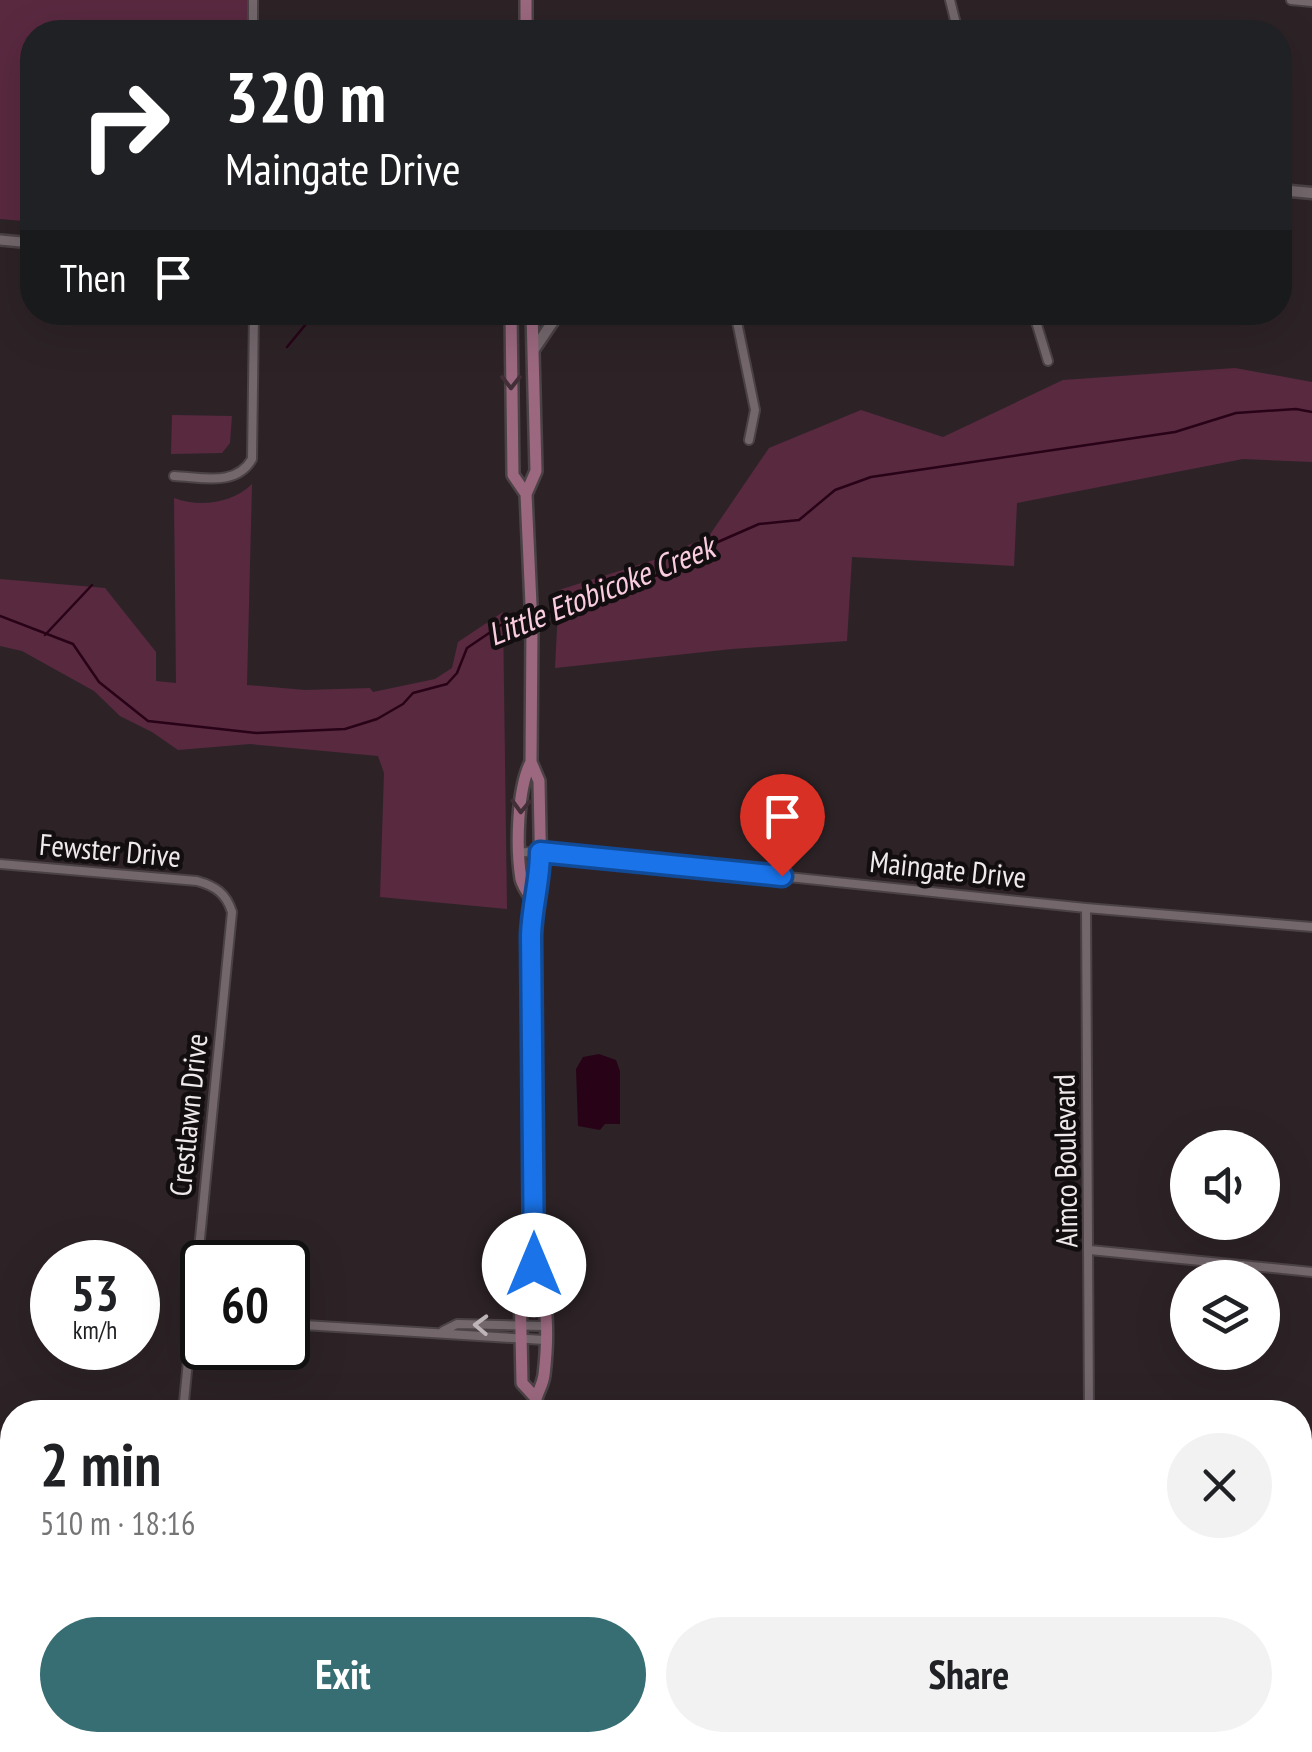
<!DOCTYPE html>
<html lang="en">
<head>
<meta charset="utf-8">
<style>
  :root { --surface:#fff; --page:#f2f2f2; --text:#202124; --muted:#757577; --accent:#366e73 }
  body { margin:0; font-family:"PT Sans Narrow",sans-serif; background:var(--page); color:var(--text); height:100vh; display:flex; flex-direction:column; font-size:38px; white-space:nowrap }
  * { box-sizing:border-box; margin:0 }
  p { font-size:32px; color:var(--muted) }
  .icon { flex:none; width:55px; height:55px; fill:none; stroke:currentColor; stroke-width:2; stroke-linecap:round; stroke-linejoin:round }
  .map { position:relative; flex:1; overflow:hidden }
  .panel { position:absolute; left:0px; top:1400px; width:1312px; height:352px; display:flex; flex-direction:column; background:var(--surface); border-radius:40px 40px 0 0; box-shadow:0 10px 40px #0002 }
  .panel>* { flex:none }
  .banner { position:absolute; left:20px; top:20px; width:1272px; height:305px; border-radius:40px; box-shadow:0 10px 40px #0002; background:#202124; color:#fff; overflow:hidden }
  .buttons { position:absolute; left:1170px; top:1130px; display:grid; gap:20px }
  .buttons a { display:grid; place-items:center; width:110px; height:110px; border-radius:50%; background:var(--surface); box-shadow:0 10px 40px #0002; font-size:50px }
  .speed { position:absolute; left:30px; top:1240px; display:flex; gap:20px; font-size:50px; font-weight:700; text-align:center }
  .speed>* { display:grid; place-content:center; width:130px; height:130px; border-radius:50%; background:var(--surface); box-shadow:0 10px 40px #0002; line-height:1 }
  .speed small { font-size:25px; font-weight:400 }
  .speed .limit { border:5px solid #111; border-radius:15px; background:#fff; color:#111 }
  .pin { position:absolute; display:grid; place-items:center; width:85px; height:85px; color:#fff; margin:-102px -42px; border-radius:50% 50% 50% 0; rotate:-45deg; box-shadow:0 0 10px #0007 }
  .pin .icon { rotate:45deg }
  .me { position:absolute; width:110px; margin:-55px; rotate:0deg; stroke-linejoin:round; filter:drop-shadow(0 0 8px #0008) }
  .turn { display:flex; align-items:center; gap:35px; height:210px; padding:0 40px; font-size:45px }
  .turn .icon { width:130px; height:130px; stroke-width:2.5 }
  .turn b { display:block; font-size:70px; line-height:85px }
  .then { display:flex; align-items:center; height:95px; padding:0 40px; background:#0003; gap:20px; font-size:38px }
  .round { display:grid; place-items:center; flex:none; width:105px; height:105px; border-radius:52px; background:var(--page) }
  .head { display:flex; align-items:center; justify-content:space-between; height:170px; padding:0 40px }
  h1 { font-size:60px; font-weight:700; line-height:75px }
  .action { display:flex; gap:20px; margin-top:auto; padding:20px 40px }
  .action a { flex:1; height:115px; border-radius:60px; background:var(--accent); color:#fff; font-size:40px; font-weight:700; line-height:115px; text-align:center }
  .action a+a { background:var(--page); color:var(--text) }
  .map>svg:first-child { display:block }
  .green { fill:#592940 }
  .water { fill:#280317 }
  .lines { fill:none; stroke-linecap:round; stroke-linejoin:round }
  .stream { stroke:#280317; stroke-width:2.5 }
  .minor-casing { stroke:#4a4245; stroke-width:12 }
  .tertiary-casing { stroke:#4a4245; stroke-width:14 }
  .secondary-casing { stroke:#4a4245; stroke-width:15 }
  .primary-casing { stroke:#4a4245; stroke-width:16 }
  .minor { stroke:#73676c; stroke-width:8 }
  .tertiary { stroke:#73676c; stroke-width:9 }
  .secondary { stroke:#73676c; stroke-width:10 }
  .primary { stroke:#9b687f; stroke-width:11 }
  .oneway { stroke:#422e37 }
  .oneway2 { stroke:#beb5b9 }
  .route-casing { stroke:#114b97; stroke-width:25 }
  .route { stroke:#1a73e8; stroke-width:18 }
  .labels { text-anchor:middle; stroke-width:9; stroke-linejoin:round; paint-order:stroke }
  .street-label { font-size:30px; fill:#f0e9ec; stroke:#120e10 }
  .water-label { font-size:32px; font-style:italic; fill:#faccdf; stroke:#120e10 }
</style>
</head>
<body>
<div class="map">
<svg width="1312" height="1752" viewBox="0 0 1312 1752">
  <rect width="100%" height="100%" fill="#2d2327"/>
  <!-- green -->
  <path class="green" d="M0 0H249V32H32V148H26L24 221 0 219Z
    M1235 368 1312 382V462L1243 459 1017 503 1014 566 852 557 847 641 732 649 555 668 559 590 657 559 709 536 769 448 861 410 943 437 1063 380Z
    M172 415 232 416 230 443 222 453 171 454Z
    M252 484 247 685 305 690 370 688 373 692 435 679 452 668 458 642 503 612 507 909 380 897 384 773 378 756 250 744 178 750 152 732 120 716 94 691 22 651 0 646V579L105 588 156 652V681L176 683 174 498C200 508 233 503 252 484Z"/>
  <!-- water -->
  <path class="water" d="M599 1054 616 1060 620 1071V1124H605L600 1130 578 1126 576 1069 583 1057Z"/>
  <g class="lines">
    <!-- stream -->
    <path class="stream" d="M287 347 316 312
      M538 615 581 603 663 573 711 545 759 524 799 520 835 490 871 477 1175 432 1236 413 1296 409 1312 412
      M0 616 73 644 99 682 148 721 257 733 345 729 377 719 403 704 413 693 447 684 457 673 467 648 501 625 525 619
      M45 635 92 585"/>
    <!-- minor casing -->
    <g class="minor-casing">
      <path id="minor" d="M950 0 958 32
        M1291 0 1312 2
        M253 32V0
        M735 312 755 410 749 440
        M1033 312 1048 361
        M174 476C202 477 236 487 252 459L254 312
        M520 852 557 853 1086 908 1312 927
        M0 864 197 881C215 886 226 893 232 912L183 1412
        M1086 908 1089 1412
        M1090 1250 1312 1272
        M288 1324 544 1340
        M443 1331 457 1324 544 1326
        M0 1593 12 1598
        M1300 1598 1312 1599
        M1091 1740 1092 1752
        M150 1752 151 1740"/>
    </g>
    <!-- tertiary casing -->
    <g class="tertiary-casing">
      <path id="tertiary" d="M0 240 32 243"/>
    </g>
    <!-- secondary casing -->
    <g class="secondary-casing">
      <path id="secondary" d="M1280 190 1312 193
        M533 351 554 320 565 312"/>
    </g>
    <!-- primary casing -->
    <g class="primary-casing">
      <path id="primary" d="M526 32V0
        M511 312 513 475 526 494
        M532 312 536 471 526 494 532 627 531 762 539 781 541 882 532 899 531 935 533 1265C549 1295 548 1341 544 1375 542 1390 534 1393 535 1412
        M531 762C517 789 516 848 521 879 523 887 528 893 532 899
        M533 1265 520 1283 522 1383 534 1396
        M526 1752V1740
        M545 1752 546 1740"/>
    </g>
    <!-- minor -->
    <use href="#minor" class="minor"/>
    <!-- tertiary -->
    <use href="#tertiary" class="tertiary"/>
    <!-- secondary -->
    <use href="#secondary" class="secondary"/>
    <!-- primary -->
    <use href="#primary" class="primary"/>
  </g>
  <!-- one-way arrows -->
  <defs><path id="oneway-chevron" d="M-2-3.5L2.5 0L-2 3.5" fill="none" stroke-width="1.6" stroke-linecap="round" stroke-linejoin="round" transform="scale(2.5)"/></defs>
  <g class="oneway">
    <use href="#oneway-chevron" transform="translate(511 382) rotate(90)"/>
    <use href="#oneway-chevron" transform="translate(521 806) rotate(92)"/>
  </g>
  <use class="oneway2" href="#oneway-chevron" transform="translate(481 1325) rotate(-178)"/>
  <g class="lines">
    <!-- route casing -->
    <g class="route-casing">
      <path id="route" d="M534 1265 531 935C532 906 540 881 540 852L782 876"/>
    </g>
    <!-- route -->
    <use href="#route" class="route"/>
  </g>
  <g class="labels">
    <!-- street labels -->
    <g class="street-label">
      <text transform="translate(110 851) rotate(5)" y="10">Fewster Drive</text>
      <text transform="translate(948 870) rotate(6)" y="10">Maingate Drive</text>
      <text transform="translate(189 1115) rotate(-84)" y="10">Crestlawn Drive</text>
      <text transform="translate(1066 1161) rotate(-91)" y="10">Aimco Boulevard</text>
    </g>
    <!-- water labels -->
    <g class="water-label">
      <text transform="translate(601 591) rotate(-22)" y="11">Little Etobicoke Creek</text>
    </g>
  </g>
</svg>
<div class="buttons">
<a><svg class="icon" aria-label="sound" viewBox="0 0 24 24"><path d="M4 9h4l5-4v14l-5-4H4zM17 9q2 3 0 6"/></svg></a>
<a><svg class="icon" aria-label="layers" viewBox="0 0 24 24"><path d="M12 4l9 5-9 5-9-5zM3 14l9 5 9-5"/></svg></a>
</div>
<div class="speed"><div>53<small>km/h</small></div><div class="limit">60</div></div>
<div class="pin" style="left:782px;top:876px;background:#d93025"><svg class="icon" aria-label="arrive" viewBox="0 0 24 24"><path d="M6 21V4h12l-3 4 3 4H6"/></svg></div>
<svg class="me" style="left:534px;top:1265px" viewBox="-20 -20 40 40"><circle r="19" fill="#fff"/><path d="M0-13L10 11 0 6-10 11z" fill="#1a73e8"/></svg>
<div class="banner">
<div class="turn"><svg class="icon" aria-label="right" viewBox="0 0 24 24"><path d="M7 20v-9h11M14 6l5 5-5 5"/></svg><div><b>320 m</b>Maingate Drive</div></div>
<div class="then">Then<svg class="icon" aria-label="arrive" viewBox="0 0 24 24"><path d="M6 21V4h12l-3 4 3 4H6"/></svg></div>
</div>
<section class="panel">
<div class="head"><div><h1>2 min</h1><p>510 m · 18:16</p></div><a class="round"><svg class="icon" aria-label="close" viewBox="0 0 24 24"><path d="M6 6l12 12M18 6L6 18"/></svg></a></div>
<div class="action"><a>Exit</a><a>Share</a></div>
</section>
</div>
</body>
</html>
